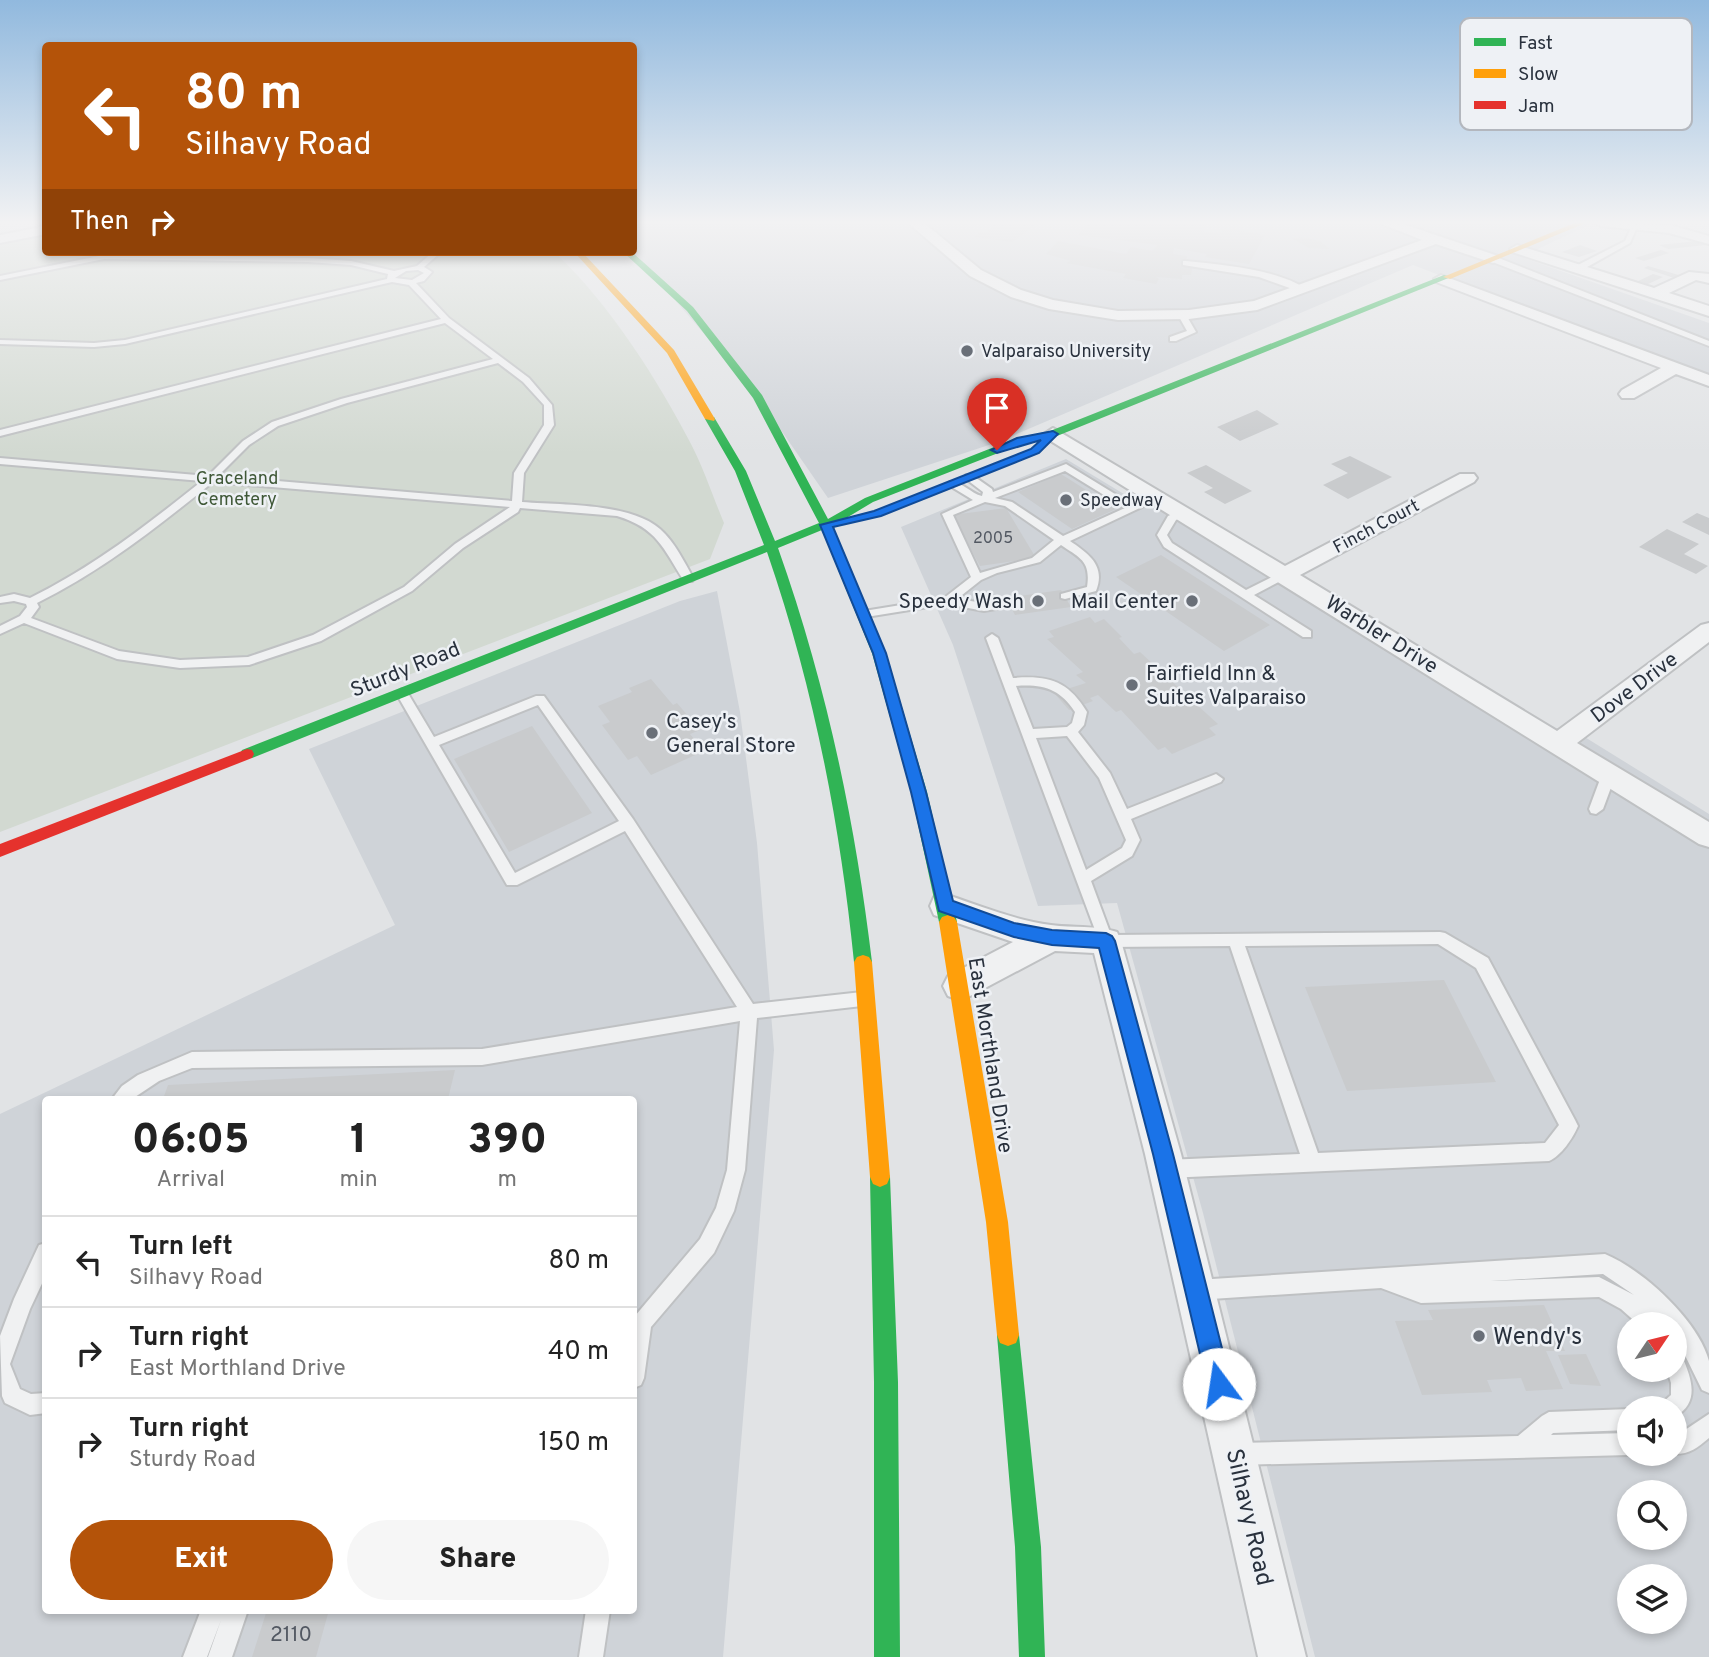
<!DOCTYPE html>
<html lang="en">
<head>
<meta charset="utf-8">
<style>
  :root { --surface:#fff; --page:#f6f6f6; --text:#222; --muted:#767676; --line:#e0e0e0; --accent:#b45309 }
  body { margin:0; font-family:Overpass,sans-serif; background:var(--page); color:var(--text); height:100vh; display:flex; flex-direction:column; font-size:26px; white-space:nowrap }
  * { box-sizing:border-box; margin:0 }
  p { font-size:23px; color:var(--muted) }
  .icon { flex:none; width:38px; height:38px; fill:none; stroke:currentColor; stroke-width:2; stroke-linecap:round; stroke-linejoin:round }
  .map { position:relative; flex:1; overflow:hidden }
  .sheet { position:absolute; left:42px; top:1096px; width:595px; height:518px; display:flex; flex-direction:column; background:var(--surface); border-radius:7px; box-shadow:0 4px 10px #0003 }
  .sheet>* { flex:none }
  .top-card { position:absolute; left:42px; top:42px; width:595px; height:214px; border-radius:7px; box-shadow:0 4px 10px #0003; background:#b45309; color:#fff; overflow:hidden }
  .needle { width:46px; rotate:55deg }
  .controls { position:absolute; left:1617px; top:1312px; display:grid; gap:14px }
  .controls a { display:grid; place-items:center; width:70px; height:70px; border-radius:50%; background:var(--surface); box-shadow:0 4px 10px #0003; font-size:35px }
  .pin { position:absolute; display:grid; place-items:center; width:60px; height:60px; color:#fff; margin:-72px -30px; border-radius:50% 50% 50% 0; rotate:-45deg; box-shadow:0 0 7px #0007 }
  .pin .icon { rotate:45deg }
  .me { position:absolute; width:77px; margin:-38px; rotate:346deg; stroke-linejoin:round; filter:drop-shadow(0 0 5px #0008) }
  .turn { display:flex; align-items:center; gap:24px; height:147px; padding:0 28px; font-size:32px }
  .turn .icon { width:91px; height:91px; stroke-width:2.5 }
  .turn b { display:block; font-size:49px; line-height:60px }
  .then { display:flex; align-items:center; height:66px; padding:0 28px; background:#0003; gap:14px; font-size:26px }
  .eta { display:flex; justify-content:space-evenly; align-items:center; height:119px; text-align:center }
  .eta b { font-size:42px; font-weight:800; line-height:49px }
  .button { display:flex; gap:14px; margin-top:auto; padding:14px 28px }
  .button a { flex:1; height:80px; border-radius:42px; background:var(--accent); color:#fff; font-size:28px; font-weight:800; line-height:80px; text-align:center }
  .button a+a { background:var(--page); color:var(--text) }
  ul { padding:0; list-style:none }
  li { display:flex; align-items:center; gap:21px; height:91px; padding:0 28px; border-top:2px solid var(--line) }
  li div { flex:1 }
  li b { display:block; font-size:26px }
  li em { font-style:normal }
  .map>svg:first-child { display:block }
  .built { fill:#cfd3d8; fill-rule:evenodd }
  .green { fill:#d2d9d1 }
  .building { fill:#c9cbcd }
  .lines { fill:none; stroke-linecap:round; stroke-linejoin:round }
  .lane-casing { stroke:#bfc1c3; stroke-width:4 }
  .street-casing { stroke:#bfc1c3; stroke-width:4 }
  .lane { fill:#f0f1f2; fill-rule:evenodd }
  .street { fill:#f0f1f2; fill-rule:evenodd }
  .fast { fill:#30b455; fill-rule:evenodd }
  .slow { fill:#ff9f0a; fill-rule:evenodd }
  .jam { fill:#e5322d; fill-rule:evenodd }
  .route { fill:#1a73e8; stroke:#114b97; stroke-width:2 }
  .poi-dot { fill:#696f78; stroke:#eef1f5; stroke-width:2.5 }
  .labels { text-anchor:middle; stroke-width:5; stroke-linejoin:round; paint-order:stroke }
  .far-number-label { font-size:16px; fill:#525862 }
  .far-poi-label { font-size:18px; fill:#29313d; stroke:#eef1f5; text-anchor:start }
  .far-park-label { font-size:18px; fill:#3f5837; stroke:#eef1f5 }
  .far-street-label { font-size:18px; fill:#29313d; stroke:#eef1f5 }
  .poi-label { font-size:21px; fill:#29313d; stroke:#eef1f5; text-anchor:end }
  .street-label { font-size:21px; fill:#29313d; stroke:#eef1f5 }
  .near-number-label { font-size:21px; fill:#525862 }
  .near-poi-label { font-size:24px; fill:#29313d; stroke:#eef1f5; text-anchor:start }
  .near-street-label { font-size:24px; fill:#29313d; stroke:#eef1f5 }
  .key { fill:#eef1f5; stroke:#b3b7be; stroke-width:2 }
  .key-label { font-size:19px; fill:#29313d }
</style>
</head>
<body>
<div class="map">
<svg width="1709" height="1657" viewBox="0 0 1709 1657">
  <rect width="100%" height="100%" fill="#e1e3e5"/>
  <!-- built -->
  <path class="built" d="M634 222H1595L1521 257 1709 323V378L1413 265 998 442 828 498 758 397 634 252Z
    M1066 459 1147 508 1164 501 1559 742 1575 731 1709 814V1657H1315L1203 1213 1117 903 1038 906 953 645 901 527ZM1629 1325H1675V1370H1629ZM1629 1409H1675V1454H1629ZM1629 1493H1675V1538H1629ZM1629 1577H1675V1622H1629Z
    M717 591 740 712 757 843 774 1050 723 1657H0V1114L395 925 309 749 680 601ZM46 1099H634V1610H46Z"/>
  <!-- green -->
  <path class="green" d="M45 233 46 252H554C607 300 658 380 691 444 704 469 713 497 724 523L710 559 0 832V242Z"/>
  <!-- building -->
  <path class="building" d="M961 222H1040L1012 242 975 237 980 232 986 233 993 226 979 224 976 226Z
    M1090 222H1209L1202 231 1220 234 1224 228 1265 235 1249 264 1205 257 1207 254 1174 248 1173 254 1187 256 1186 264 1193 265 1191 275H1182V279L1156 277 1159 279 1156 284 1123 278 1126 274 1066 263 1071 261 1046 254 1058 241 1126 254 1131 247 1152 251 1158 245 1078 235Z
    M1301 237 1320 241 1330 249 1309 248 1293 239Z
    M1697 241 1706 245 1668 249 1659 245Z
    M1580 245 1597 251 1579 257 1562 252Z
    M1661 250 1669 253 1644 261 1635 258Z
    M1648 266 1682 276 1677 279 1644 268Z
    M1653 274 1663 277 1644 286 1634 283Z
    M1257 410 1279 424 1240 441 1217 427Z
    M1350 456 1392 477 1348 499 1323 485 1348 473 1331 464Z
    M1206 465 1252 491 1225 504 1204 492 1213 488 1187 473Z
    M1061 474 1116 509 1072 529 1018 492Z
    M1006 508 1036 558 980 566 952 515Z
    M1697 513 1709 518V535L1682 522Z
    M1667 529 1699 544 1684 554 1708 566 1696 574 1639 547Z
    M1161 555 1270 625 1224 651 1116 577Z
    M1061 590 1071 607 1015 615 1006 598Z
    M1090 617 1095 623 1104 619 1122 637 1119 638 1134 654 1140 652 1179 688 1174 689 1192 706 1196 704 1218 724 1209 728 1216 735 1172 754 1165 747 1158 750 1121 710 1116 712 1098 695 1090 698 1093 701 1069 710 1054 693 1086 683 1076 675 1083 672 1047 639 1054 637 1049 631Z
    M651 679 673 705 677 703 700 730 690 734 704 751 651 775 637 756 628 760 602 725 610 722 598 706 632 692 629 688Z
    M532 726 592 813 509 852 454 759Z
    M1444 980 1496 1082 1347 1091 1305 987Z
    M455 1070 448 1099H163L168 1085Z
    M1544 1305 1565 1351H1546L1563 1389 1526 1391 1521 1378 1487 1380 1492 1392 1422 1395 1395 1321 1433 1320 1428 1310Z
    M1586 1354 1601 1386 1570 1384 1558 1355Z
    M267 1610H329L316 1657H252Z"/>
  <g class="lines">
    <!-- lane casing -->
    <g class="lane-casing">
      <path id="lane" d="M1632 226 1637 227 1630 243 1580 271H1574V267L1625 241Z
        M433 252H441L424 267 432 272 424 281 416 283 449 318 529 378 552 405 554 425 524 473 522 502C561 505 631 503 660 529 675 542 684 562 694 579L692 581H684C663 548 657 528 617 516L520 508 518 512 463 548 412 591 321 641 249 665 180 668 117 659 24 623 0 634V626L20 616 27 607 26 604 14 601 0 603V597L14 594 30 598C93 567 147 525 202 481L0 464V458L208 476 243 441 272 422 341 399 493 359 445 323 0 436V430L441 319 409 285 392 282 125 344 94 347 0 344V340L94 343 125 340 387 279 388 274 351 265 308 262 104 259 0 280V276L109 254 308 258 351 261 394 271 417 266ZM418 270 424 273 412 280 395 278 406 271ZM498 363 523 382 544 405V425L514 473 512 501 218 476 249 445 278 426 347 403ZM213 482 510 507 455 544 404 587 313 635 248 657 180 660 119 651 31 618 39 607 37 603C103 570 156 528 213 482Z
        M1490 257H1496L1709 341V346L1490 261Z
        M1186 261C1223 265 1277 269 1308 290L1301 292 1259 277 1183 265V261Z
        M1182 313H1185L1196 332 1176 341H1170V337L1187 331 1178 315Z
        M1066 464 1133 505 1154 495 1163 497 1070 541C1089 554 1106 566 1096 591L1065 599 1061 598V594L1087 587C1091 561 1080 558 1061 545L1040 562 997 573 981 580 957 599 984 603 1009 600 1015 604 1013 606 984 611 947 604 860 618V612L864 611 944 598 971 577 942 514 973 500 950 486V482C962 481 970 493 982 496L983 492 966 479V475H972L992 489 993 492ZM1065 471 1125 508 1063 536 1012 502 995 498ZM985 502 1005 506 1054 540 1032 558 980 573 953 515Z
        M1184 509 1189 512 1176 520 1167 535 1172 543 1246 590 1282 572H1290V576L1254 595 1311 631V637H1303L1164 547 1157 535 1168 516Z
        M992 634 998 638 1013 678C1049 675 1068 681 1087 712L1084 725 1078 732 1110 773 1127 809 1211 776 1216 774 1223 779 1221 782 1131 819 1140 840 1132 856 1091 881 1111 935 1440 932 1445 933 1488 958 1575 1120 1578 1126C1573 1138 1561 1156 1549 1161L1167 1178 1161 1175 1158 1169 1161 1163 1167 1160 1300 1154 1230 946 1106 947 1101 946 986 638ZM1016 686C1043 684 1060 689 1075 712L1072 723 1067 727 1033 729ZM1067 736 1099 778 1126 840 1122 848 1086 870 1036 738ZM1438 944 1476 968 1559 1125 1545 1143 1318 1153 1245 946Z
        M402 689 406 690 434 737 536 696H544L633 819 753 1004 862 992 868 994 870 999 868 1004 862 1006 757 1018 745 1170 734 1211 714 1253 651 1327 644 1378 641 1385 634 1388 635 1316 700 1239 716 1208 727 1170 740 1021 482 1065 192 1068 159 1081 132 1099H112L122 1086 138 1075 192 1052 482 1049 737 1007 625 831 517 885H507L396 693ZM538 705 619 821 515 873 439 745Z
        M1609 769 1616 774 1603 809 1596 814 1591 813 1589 809 1602 774Z
        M46 1243V1275L30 1309 10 1364 20 1389 31 1394 46 1393V1413L30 1415 5 1403 2 1396 0 1336 14 1299 39 1245Z
        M1605 1254C1643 1270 1698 1320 1709 1361 1709 1370 1709 1383 1709 1393L1702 1390 1675 1335V1325H1665L1660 1319 1662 1325H1639L1621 1309 1599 1297 1421 1303 1381 1288 1196 1300 1189 1297 1186 1290 1189 1283 1196 1280ZM1603 1274 1634 1295 1599 1277 1491 1281Z
        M1675 1353 1682 1356C1692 1380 1700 1402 1675 1417V1409H1660L1663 1402 1671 1395V1383L1667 1370H1675Z
        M1630 1409 1629 1430 1553 1433 1551 1435 1629 1433V1455L1237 1465 1229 1462 1226 1454 1229 1446 1237 1443 1518 1436 1542 1416 1549 1412Z
        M1709 1414V1438C1697 1448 1690 1454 1675 1454V1432H1682Z
        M201 1610H248L232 1657H208L221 1620 207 1657H183Z
        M586 1610H610L603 1657H579Z"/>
    </g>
    <!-- street casing -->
    <g class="street-casing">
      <path id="street" d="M907 222H923L981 270 1021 290 1053 300 1118 311 1189 310 1254 301 1422 240 1377 222H1397L1498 256 1500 259 1493 263 1436 244 1257 310 1189 319 1118 320 1049 309 1011 297 970 276Z
        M1594 222 1670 225 1709 236V244L1669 233 1601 226Z
        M46 226V234L0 243V235Z
        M1517 245 1654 288 1689 272 1709 274V283L1696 280 1669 293 1709 306V316L1512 252 1510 249Z
        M1441 275 1709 375V386L1676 374 1634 398H1622L1619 394 1622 390 1661 368 1436 282 1434 279Z
        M1053 428 1285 566 1460 474H1474L1477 478 1474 482 1300 575 1557 731 1701 625 1709 623V642L1577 743 1709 822V847L1699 844 1046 438 1044 434Z
        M945 894C980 906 1014 920 1051 925 1073 928 1096 925 1117 932L1121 941 1181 1154 1306 1657H1258L1145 1154 1094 953 1055 951 970 996 959 1000 948 996 943 986 948 976 1013 942 934 915 930 906 934 897Z"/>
    </g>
    <!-- lane -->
    <use href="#lane" class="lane"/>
    <!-- street -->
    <use href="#street" class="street"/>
    <!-- fast -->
    <path class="fast" d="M623 252H632L693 307 762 395 828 519 865 498 1017 438 1050 431 1444 275 1451 277 1057 436 1024 443 873 502 848 517 854 518V522L833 527 886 653 927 792 957 922 954 927 948 929 942 927 939 922 911 792 872 653 822 530 778 548C826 683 855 820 872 962L869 967 863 969 857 967 854 962C840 822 813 685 767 552L252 758H242L240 754 242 750 764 545 735 471 705 419 706 417H714L746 471 775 541 819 523 753 398 687 311Z
      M880 1167 887 1170 890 1177 898 1382 900 1657H874V1382L870 1177 873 1170Z
      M1008 1324 1016 1327 1019 1335 1041 1547 1045 1657H1019L1015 1547 997 1335 1000 1327Z"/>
    <!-- slow -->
    <path class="slow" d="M1577 222H1588L1450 279 1443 277Z
      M574 252H582L674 350 715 419 714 421 705 419 667 353Z
      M948 915 954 917 957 922 1008 1222 1019 1335 1016 1343 1008 1346 1000 1343 997 1335 986 1222 939 922 942 917Z
      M863 955 869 957 872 962 890 1177 887 1184 880 1187 873 1184 870 1177 854 962 857 957Z"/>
    <!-- jam -->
    <path class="jam" d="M247 749 252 750 254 754 252 758 0 857V844Z"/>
  </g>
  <!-- sky -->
  <linearGradient id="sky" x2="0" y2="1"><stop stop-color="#91b9de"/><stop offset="0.49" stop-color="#f2f2f3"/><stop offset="1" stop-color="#f2f2f3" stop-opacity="0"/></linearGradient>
  <rect width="1709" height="454" fill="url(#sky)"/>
  <!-- route -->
  <path class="route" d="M1053 431 1058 434 1039 453 881 516 833 527 886 653 926 792 953 901 1014 923 1052 930 1106 933 1112 936 1115 941 1173 1154 1231 1384 1227 1392 1219 1395 1211 1392 1207 1384 1153 1154 1099 948 1052 945 1014 937 939 911 911 792 873 653 820 525 874 511 1031 449 1041 440 997 453 991 450 1017 438Z"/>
  <!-- markers -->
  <g class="poi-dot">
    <circle cx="967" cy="351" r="7"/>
    <circle cx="1066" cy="500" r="7"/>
    <circle cx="1038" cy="601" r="7"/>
    <circle cx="1192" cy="601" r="7"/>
    <circle cx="1132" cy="685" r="7"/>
    <circle cx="652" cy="733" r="7"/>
    <circle cx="1479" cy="1336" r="7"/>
  </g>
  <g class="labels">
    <!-- far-number labels -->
    <g class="far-number-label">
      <text x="993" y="543">2005</text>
    </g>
    <!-- far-poi labels -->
    <g class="far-poi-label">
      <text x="981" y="357">Valparaiso University</text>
      <text x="1080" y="506">Speedway</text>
    </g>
    <!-- far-park labels -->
    <g class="far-park-label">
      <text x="237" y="484">Graceland<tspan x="237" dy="21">Cemetery</tspan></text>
    </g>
    <!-- far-street labels -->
    <g class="far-street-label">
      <text transform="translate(1376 526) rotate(-28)" y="6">Finch Court</text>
    </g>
    <!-- poi labels -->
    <g class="poi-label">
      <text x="1024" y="608">Speedy Wash</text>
      <text x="1178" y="608">Mail Center</text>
      <text x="1146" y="680" text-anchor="start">Fairfield Inn &amp;<tspan x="1146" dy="24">Suites Valparaiso</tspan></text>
      <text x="666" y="728" text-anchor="start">Casey's<tspan x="666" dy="24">General Store</tspan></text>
    </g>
    <!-- street labels -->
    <g class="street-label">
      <text transform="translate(1382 634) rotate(32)" y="7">Warbler Drive</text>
      <text transform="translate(405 669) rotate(-22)" y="7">Sturdy Road</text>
      <text transform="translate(1634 687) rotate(-37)" y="7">Dove Drive</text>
      <text transform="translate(991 1055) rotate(81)" y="7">East Morthland Drive</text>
    </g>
    <!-- near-number labels -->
    <g class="near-number-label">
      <text x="291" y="1641">2110</text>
    </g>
    <!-- near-poi labels -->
    <g class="near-poi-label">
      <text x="1493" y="1344">Wendy's</text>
    </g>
    <!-- near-street labels -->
    <g class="near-street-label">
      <text transform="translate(1250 1517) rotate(77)" y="8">Silhavy Road</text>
    </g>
  </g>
  <!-- legend -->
  <rect x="1460" y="18" width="232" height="112" rx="10" class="key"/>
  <rect x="1474" y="38" width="32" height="8" fill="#30b455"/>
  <rect x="1474" y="69" width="32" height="9" fill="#ff9f0a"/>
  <rect x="1474" y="101" width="32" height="8" fill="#e5322d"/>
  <g class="key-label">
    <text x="1518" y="49">Fast</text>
    <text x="1518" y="80">Slow</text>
    <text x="1518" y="112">Jam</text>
  </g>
</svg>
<div class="controls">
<a><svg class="needle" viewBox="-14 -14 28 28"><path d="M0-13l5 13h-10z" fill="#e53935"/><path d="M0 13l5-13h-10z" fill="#767676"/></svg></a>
<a><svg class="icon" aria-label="sound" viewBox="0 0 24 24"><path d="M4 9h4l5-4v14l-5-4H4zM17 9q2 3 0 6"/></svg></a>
<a><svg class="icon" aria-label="search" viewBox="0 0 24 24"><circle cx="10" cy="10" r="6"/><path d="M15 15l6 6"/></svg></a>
<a><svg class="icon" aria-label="layers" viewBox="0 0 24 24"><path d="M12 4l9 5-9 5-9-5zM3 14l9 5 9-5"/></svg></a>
</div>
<div class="pin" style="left:997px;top:450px;background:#d93025"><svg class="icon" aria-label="arrive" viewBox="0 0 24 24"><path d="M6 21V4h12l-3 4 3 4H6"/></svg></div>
<svg class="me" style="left:1219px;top:1384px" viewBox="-20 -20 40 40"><circle r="19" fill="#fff"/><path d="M0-13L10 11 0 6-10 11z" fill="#1a73e8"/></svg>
<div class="top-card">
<div class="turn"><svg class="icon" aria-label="left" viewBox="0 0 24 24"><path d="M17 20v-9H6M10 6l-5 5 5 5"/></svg><div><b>80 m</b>Silhavy Road</div></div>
<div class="then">Then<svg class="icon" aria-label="right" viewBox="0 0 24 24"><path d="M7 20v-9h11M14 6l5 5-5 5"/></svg></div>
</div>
<section class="sheet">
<div class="eta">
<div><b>06:05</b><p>Arrival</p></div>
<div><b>1</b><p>min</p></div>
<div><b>390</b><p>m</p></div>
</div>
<ul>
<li><svg class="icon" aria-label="left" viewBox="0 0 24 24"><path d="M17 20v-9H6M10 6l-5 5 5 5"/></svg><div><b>Turn left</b><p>Silhavy Road</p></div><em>80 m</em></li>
<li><svg class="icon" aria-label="right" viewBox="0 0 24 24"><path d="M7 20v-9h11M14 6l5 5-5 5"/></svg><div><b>Turn right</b><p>East Morthland Drive</p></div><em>40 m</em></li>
<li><svg class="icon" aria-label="right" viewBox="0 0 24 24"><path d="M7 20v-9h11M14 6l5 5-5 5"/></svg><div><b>Turn right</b><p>Sturdy Road</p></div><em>150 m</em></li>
</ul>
<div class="button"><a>Exit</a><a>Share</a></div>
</section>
</div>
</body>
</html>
